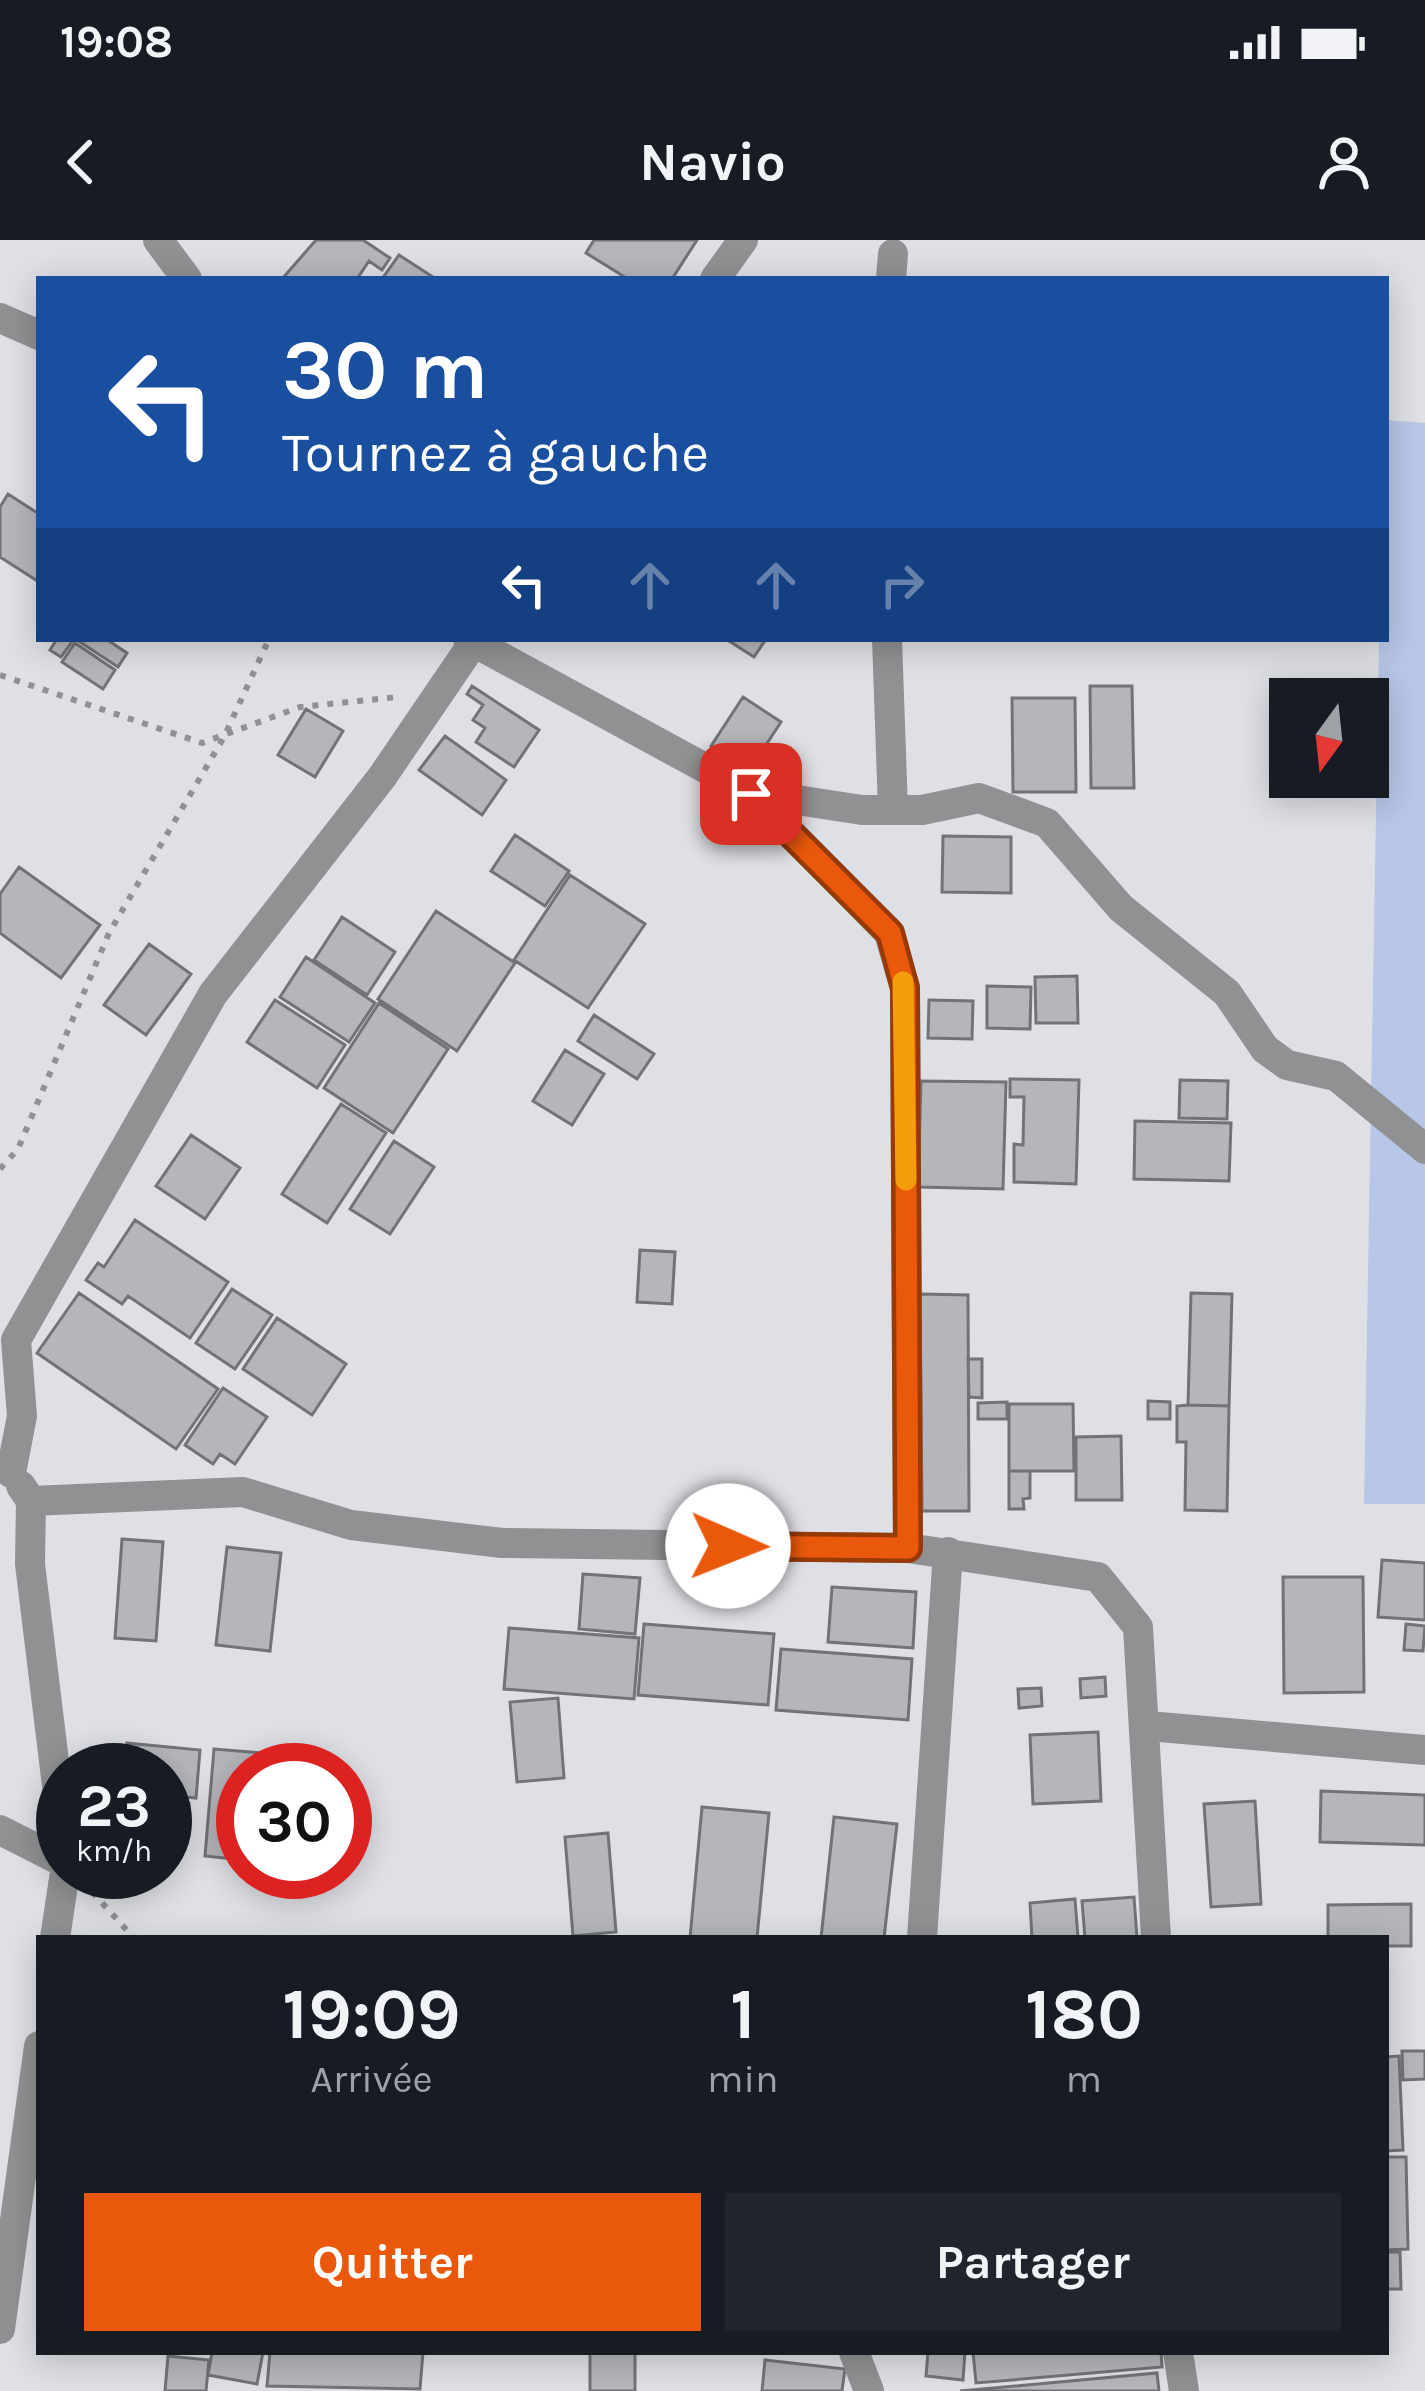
<!DOCTYPE html>
<html lang="fr">
<head>
<meta charset="utf-8">
<style>
  :root { --surface:#171b24; --page:#20242c; --text:#f1f3f6; --muted:#9ea1a6; --accent:#ea580c }
  body { margin:0; font-family:Karla,sans-serif; background:var(--page); color:var(--text); height:100vh; display:flex; flex-direction:column; font-size:45px; white-space:nowrap }
  * { box-sizing:border-box; margin:0 }
  p { font-size:39px; color:var(--muted) }
  .icon { flex:none; width:66px; height:66px; fill:none; stroke:currentColor; stroke-width:2; stroke-linecap:round; stroke-linejoin:round }
  .map { position:relative; flex:1; overflow:hidden }
  .drawer { position:absolute; left:36px; top:1695px; width:1353px; height:420px; display:flex; flex-direction:column; background:var(--surface); border-radius:0px; box-shadow:0 6px 30px #0003 }
  .drawer>* { flex:none }
  .guide { position:absolute; left:36px; top:36px; width:1353px; height:366px; border-radius:0px; box-shadow:0 6px 30px #0003; background:#1a4fa0; color:#fff; overflow:hidden }
  .needle { width:78px; rotate:195deg }
  .controls { position:absolute; left:1269px; top:438px; display:grid; gap:24px }
  .controls a { display:grid; place-items:center; width:120px; height:120px; border-radius:0px; background:var(--surface); box-shadow:0 6px 30px #0003; font-size:60px }
  .speed { position:absolute; left:36px; top:1503px; display:flex; gap:24px; font-size:60px; font-weight:700; text-align:center }
  .speed>* { display:grid; place-content:center; width:156px; height:156px; border-radius:50%; background:var(--surface); box-shadow:0 6px 30px #0003; line-height:1 }
  .speed small { font-size:30px; font-weight:400 }
  .speed .limit { border:18px solid #d22; background:#fff; color:#111 }
  .pin { position:absolute; display:grid; place-items:center; width:102px; height:102px; color:#fff; margin:-51px; border-radius:24px; box-shadow:0 6px 18px #0006 }
  .me { position:absolute; width:132px; margin:-66px; rotate:91deg; stroke-linejoin:round; filter:drop-shadow(0 0 9px #0008) }
  .turn { display:flex; align-items:center; gap:42px; height:252px; padding:0 48px; font-size:54px }
  .turn .icon { width:156px; height:156px; stroke-width:2.5 }
  .turn b { display:block; font-size:84px; line-height:102px }
  .lanes { display:flex; align-items:center; height:114px; padding:0 48px; background:#0003; justify-content:center; gap:60px; direction:ltr }
  .lanes .off { opacity:.35 }
  .eta { display:flex; justify-content:space-evenly; align-items:center; height:204px; text-align:center }
  .eta b { font-size:72px; font-weight:700; line-height:84px }
  .cta { display:flex; gap:24px; margin-top:auto; padding:24px 48px }
  .cta a { flex:1; height:138px; border-radius:0px; background:var(--accent); color:#fff; font-size:48px; font-weight:700; line-height:138px; text-align:center }
  .cta a+a { background:var(--page); color:var(--text) }
  .status { display:flex; justify-content:space-between; align-items:center; height:84px; padding:0 60px; background:var(--surface); direction:ltr }
  .status svg { height:33px; fill:currentColor }
  header { display:flex; justify-content:space-between; align-items:center; height:156px; padding:0 48px; background:var(--surface); font-size:54px; font-weight:700 }
  .map>svg:first-child { display:block }
  .green { fill:#b8c6e7 }
  .building { fill:#b4b6bb; stroke:#717377; stroke-width:3 }
  .lines { fill:none; stroke-linecap:round; stroke-linejoin:round }
  .path { stroke:#909195; stroke-width:6; stroke-dasharray:6 9; stroke-linecap:butt }
  .minor { stroke:#909193; stroke-width:30 }
  .route-casing { stroke:#983908; stroke-width:30 }
  .route { stroke:#ea580c; stroke-width:21 }
  .slow { stroke:#f59e0b; stroke-width:21 }
</style>
</head>
<body>
<div class="status"><b>19:08</b><svg viewBox="0 0 49 12"><path d="M0 12V9h3v3zM5 12V6h3v6zM10 12V3h3v9zM15 12V0h3v12zM26 1h20v11H26zM47 4h2v5h-2z"/></svg></div>
<header><svg class="icon" aria-label="back" viewBox="0 0 24 24"><path d="M15 5l-7 7 7 7"/></svg>Navio<svg class="icon" aria-label="person" viewBox="0 0 24 24"><circle cx="12" cy="8" r="4"/><path d="M4 21q1-7 8-7t8 7"/></svg></header>
<div class="map">
<svg width="1425" height="2151" viewBox="0 0 1425 2151">
  <rect width="100%" height="100%" fill="#dee0e5"/>
  <!-- green -->
  <path class="green" d="M1386 180 1425 183V1264H1364L1379 399H1386Z"/>
  <!-- building -->
  <path class="building" d="M316 0H363L390 18 382 30 369 21 357 39H282Z
    M594 0H697L672 39H628L586 13Z
    M399 15 436 39H382Z
    M8 254 39 274V342L0 317V267Z
    M57 399H74L61 417 50 410Z
    M106 399 127 413 118 427 77 400Z
    M726 399H766L754 417Z
    M75 403 115 430 103 449 62 422Z
    M472 446 539 490 514 527 476 502 485 488 473 480 483 465 467 454Z
    M1090 446H1132L1134 548H1091Z
    M743 457 781 482 749 531 711 506Z
    M1012 458H1075L1076 552H1013Z
    M306 469 343 491 315 537 278 515Z
    M445 496 506 540 482 575 419 530Z
    M515 595 569 631 545 666 491 631Z
    M943 596 1011 597V653L942 652Z
    M19 627 100 685 61 738 0 693V654Z
    M570 635 645 684 588 768 514 720Z
    M436 671 515 723 457 811 378 759Z
    M342 677 395 712 367 755 314 720Z
    M149 704 191 734 146 795 104 765Z
    M306 717 375 763 349 802 280 757Z
    M1077 736 1078 783H1036L1035 737Z
    M987 746 1031 747 1030 789 987 788Z
    M275 760 345 805 317 848 247 802Z
    M929 760 973 761 972 799 928 798Z
    M379 763 448 809 393 893 324 848Z
    M594 775 654 814 637 839 578 801Z
    M565 810 604 834 572 885 533 861Z
    M1010 839 1079 840 1076 944 1014 942V904L1023 905 1024 857H1010Z
    M1180 840 1228 841 1227 879 1179 878Z
    M921 841 1006 842 1003 949 918 947Z
    M341 864 386 893 327 983 282 954Z
    M1135 881 1231 883 1229 941 1134 939Z
    M191 895 240 928 205 979 156 946Z
    M394 901 434 927 390 994 350 969Z
    M135 980 228 1042 190 1098 128 1056 122 1064 86 1040 98 1023 104 1027Z
    M640 1010 675 1012 672 1064 637 1062Z
    M232 1049 272 1075 235 1129 196 1103Z
    M79 1053 218 1149 176 1209 37 1113Z
    M1191 1053 1232 1054 1229 1166 1188 1165Z
    M920 1054 968 1055 969 1271H922Z
    M277 1078 346 1124 312 1175 243 1129Z
    M968 1119H982V1158L969 1157Z
    M223 1148 267 1177 235 1224 220 1214 213 1224 185 1205Z
    M1148 1161 1170 1162V1179H1148Z
    M1007 1162V1179H978V1163Z
    M1009 1164H1073L1074 1231H1009Z
    M1188 1165 1229 1166 1227 1271 1185 1270 1186 1202H1177V1166Z
    M1121 1196 1122 1260H1076V1197Z
    M1009 1231H1030V1258L1023 1259 1024 1269H1009Z
    M122 1299 163 1302 156 1401 115 1398Z
    M227 1307 281 1313 270 1411 216 1405Z
    M1382 1320 1425 1323V1380L1378 1377Z
    M583 1334 640 1338 635 1394 579 1389Z
    M1283 1337H1363L1364 1452 1284 1453Z
    M832 1347 916 1352 913 1408 828 1402Z
    M644 1384 774 1394 768 1465 638 1455Z
    M1406 1384 1425 1386 1423 1411 1404 1410Z
    M509 1388 639 1398 634 1459 504 1449Z
    M781 1409 912 1419 908 1480 776 1470Z
    M1105 1437 1106 1456 1081 1458 1080 1439Z
    M1041 1448 1042 1466 1019 1468 1018 1449Z
    M558 1458 564 1538 517 1542 510 1462Z
    M1098 1492 1101 1561 1033 1564 1030 1495Z
    M127 1503 200 1510 196 1558 165 1555V1530H124Z
    M214 1509 262 1513 260 1530H243V1620L205 1616Z
    M1321 1551 1425 1555V1605L1320 1602Z
    M165 1561 189 1563 185 1609 165 1607Z
    M1255 1561 1261 1664 1211 1667 1204 1564Z
    M702 1567 769 1573 757 1698H690Z
    M834 1577 897 1584 884 1698H821Z
    M608 1593 616 1692 573 1696 565 1597Z
    M1134 1657 1137 1698H1085L1082 1661Z
    M1075 1659 1078 1698H1032L1030 1663Z
    M1411 1664V1706H1386V1698H1328V1665Z
    M1402 1811H1425V1839L1403 1840Z
    M1399 1816 1403 1910 1386 1911V1817Z
    M1386 1917H1406L1408 2009 1386 2010Z
    M1386 2012H1400L1401 2049H1386Z
    M212 2112H263L257 2144 208 2135Z
    M270 2112H423L420 2149 267 2146Z
    M590 2112H635V2151H590Z
    M928 2112H965L963 2140 926 2136Z
    M973 2112H1161L1162 2127 976 2143Z
    M168 2116 209 2120 206 2151H165Z
    M765 2120 845 2129 842 2151H762Z
    M1157 2133 1159 2151H960Z"/>
  <g class="lines">
    <!-- path -->
    <path class="path" d="M0 435 202 503 300 467 398 457
      M0 929 18 909 109 693 224 497 269 399
      M92 1652 134 1698"/>
    <!-- minor -->
    <path class="minor" d="M158 0 187 39
      M715 39 743 0
      M891 39 893 14
      M0 78 39 95
      M468 399 751 553 889 693 905 748 908 1308
      M887 399 893 570
      M751 553 862 570H922L979 558 1047 583 1121 668 1227 753 1265 809 1287 825 1336 836 1425 909
      M11 1233 22 1176 16 1100 213 754 382 537 476 399
      M21 1246 31 1261 30 1324 63 1595
      M31 1261 243 1252 351 1285 502 1303 908 1308 1098 1337 1138 1387 1156 1698
      M1148 1486 1425 1510
      M0 1590 63 1622
      M55 1698 65 1632
      M922 1698 948 1312
      M0 2089 39 1806
      M854 2112 869 2151
      M1178 2112 1184 2151"/>
  </g>
  <g class="lines">
    <!-- route casing -->
    <g class="route-casing">
      <path id="route" d="M728 1306 908 1308 905 748 890 693 751 554"/>
    </g>
    <!-- route -->
    <use href="#route" class="route"/>
    <!-- slow -->
    <path class="slow" d="M903 742 906 940"/>
  </g>
</svg>
<div class="controls">
<a><svg class="needle" viewBox="-14 -14 28 28"><path d="M0-13l5 13h-10z" fill="#e53935"/><path d="M0 13l5-13h-10z" fill="#9ea1a6"/></svg></a>
</div>
<div class="speed"><div>23<small>km/h</small></div><div class="limit">30</div></div>
<div class="pin" style="left:751px;top:554px;background:#d93025"><svg class="icon" aria-label="arrive" viewBox="0 0 24 24"><path d="M6 21V4h12l-3 4 3 4H6"/></svg></div>
<svg class="me" style="left:728px;top:1306px" viewBox="-20 -20 40 40"><circle r="19" fill="#fff"/><path d="M0-13L10 11 0 6-10 11z" fill="#ea580c"/></svg>
<div class="guide">
<div class="turn"><svg class="icon" aria-label="left" viewBox="0 0 24 24"><path d="M17 20v-9H6M10 6l-5 5 5 5"/></svg><div><b>30 m</b>Tournez à gauche</div></div>
<div class="lanes"><svg class="icon" aria-label="left" viewBox="0 0 24 24"><path d="M17 20v-9H6M10 6l-5 5 5 5"/></svg><svg class="icon off" aria-label="ahead" viewBox="0 0 24 24"><path d="M12 20V5M6 11l6-6 6 6"/></svg><svg class="icon off" aria-label="ahead" viewBox="0 0 24 24"><path d="M12 20V5M6 11l6-6 6 6"/></svg><svg class="icon off" aria-label="right" viewBox="0 0 24 24"><path d="M7 20v-9h11M14 6l5 5-5 5"/></svg></div>
</div>
<section class="drawer">
<div class="eta">
<div><b>19:09</b><p>Arrivée</p></div>
<div><b>1</b><p>min</p></div>
<div><b>180</b><p>m</p></div>
</div>
<div class="cta"><a>Quitter</a><a>Partager</a></div>
</section>
</div>
</body>
</html>
